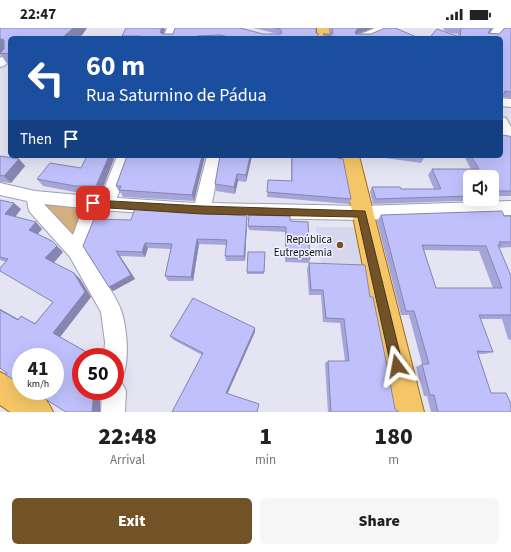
<!DOCTYPE html>
<html lang="en">
<head>
<meta charset="utf-8">
<style>
  :root { --surface:#fff; --page:#f6f6f6; --text:#202124; --muted:#757577; --accent:#725328 }
  body { margin:0; font-family:"Source Sans 3",sans-serif; background:var(--page); color:var(--text); height:100vh; display:flex; flex-direction:column; font-size:15px; white-space:nowrap }
  * { box-sizing:border-box; margin:0 }
  p { font-size:13px; color:var(--muted) }
  .icon { flex:none; width:22px; height:22px; fill:none; stroke:currentColor; stroke-width:2; stroke-linecap:round; stroke-linejoin:round }
  .map { position:relative; height:384px; overflow:hidden }
  .sheet { display:flex; flex-direction:column; background:var(--surface); flex:1 }
  .sheet>* { flex:none }
  .top-card { position:absolute; left:8px; top:8px; width:495px; height:122px; border-radius:6px; box-shadow:0 4px 16px #0002; background:#1a4fa0; color:#fff; overflow:hidden }
  .tools { position:absolute; left:463px; top:142px; display:grid; gap:8px }
  .tools a { display:grid; place-items:center; width:36px; height:36px; border-radius:6px; background:var(--surface); box-shadow:0 4px 16px #0002; font-size:20px }
  .speed { position:absolute; left:12px; top:320px; display:flex; gap:8px; font-size:20px; font-weight:700; text-align:center }
  .speed>* { display:grid; place-content:center; width:52px; height:52px; border-radius:50%; background:var(--surface); box-shadow:0 4px 16px #0002; line-height:1 }
  .speed small { font-size:10px; font-weight:400 }
  .speed .limit { border:6px solid #d22; background:#fff; color:#111 }
  .pin { position:absolute; display:grid; place-items:center; width:34px; height:34px; color:#fff; margin:-17px; border-radius:8px; box-shadow:0 2px 6px #0006 }
  .me { position:absolute; width:44px; margin:-22px; rotate:347deg; stroke-linejoin:round; filter:drop-shadow(0 0 3px #0008) }
  .turn { display:flex; align-items:center; gap:14px; height:84px; padding:0 12px; font-size:18px }
  .turn .icon { width:52px; height:52px; stroke-width:2.5 }
  .turn b { display:block; font-size:28px; line-height:34px }
  .then { display:flex; align-items:center; height:38px; padding:0 12px; background:#0003; gap:8px; font-size:15px }
  .eta { display:flex; justify-content:space-evenly; align-items:center; height:68px; text-align:center }
  .eta b { font-size:24px; font-weight:800; line-height:28px }
  .button { display:flex; gap:8px; margin-top:auto; padding:8px 12px }
  .button a { flex:1; height:46px; border-radius:6px; background:var(--accent); color:#fff; font-size:16px; font-weight:800; line-height:46px; text-align:center }
  .button a+a { background:var(--page); color:var(--text) }
  .status { display:flex; justify-content:space-between; align-items:center; height:28px; padding:0 20px; background:var(--surface); direction:ltr }
  .status svg { height:11px; fill:currentColor }
  .map>svg:first-child { display:block }
  .built { fill:#d6d6ec }
  .green { fill:#d4b080 }
  .lines { fill:none; stroke-linecap:round; stroke-linejoin:round }
  .river { fill:#a5a4df; fill-rule:evenodd }
  .minor-casing { stroke:#9fa0ad; stroke-width:2 }
  .major-casing { stroke:#a06d09; stroke-width:2 }
  .minor { fill:#fff; fill-rule:evenodd }
  .major { fill:#f5c668; fill-rule:evenodd }
  .wall { fill:#a5a5d9; fill-rule:evenodd }
  .shaded-wall { fill:#8686b0 }
  .building { fill:#c0c0fc; stroke:#8686b0; fill-rule:evenodd }
  .route { fill:#725328; stroke:#4a361a }
  .poi-dot { fill:#725328; stroke:#f1f2fe; stroke-width:1.5 }
  .labels { text-anchor:middle; stroke-width:3; stroke-linejoin:round; paint-order:stroke }
  .poi-label { font-size:11px; fill:#0d0d12; stroke:#f1f2fe; text-anchor:end }
</style>
</head>
<body>
<div class="status"><b>22:47</b><svg viewBox="0 0 49 12"><path d="M0 12V9h3v3zM5 12V6h3v6zM10 12V3h3v9zM15 12V0h3v12zM26 1h20v11H26zM47 4h2v5h-2z"/></svg></div>
<div class="map">
<svg width="511" height="384" viewBox="0 0 511 384">
  <rect width="100%" height="100%" fill="#e4e4f3"/>
  <!-- built -->
  <path class="built" d="M316 199H357L365 236 321 235Z"/>
  <!-- green -->
  <path class="green" d="M39 175 84 179 74 213Z"/>
  <g class="lines">
    <!-- river -->
    <path class="river" d="M443 0H488L511 3V13L501 12V10H489L451 5 445 3Z"/>
    <!-- minor casing -->
    <g class="minor-casing">
      <path id="minor" d="M167 0H177L173 10H163Z
        M375 0H389L387 2 369 10H355L356 8Z
        M494 0H504L496 10H486Z
        M10 24V33L4 38 0 39V30L6 25Z
        M501 70 511 71V79L501 78Z
        M501 89 506 90 511 99V116L506 114 501 105Z
        M117 128H131L117 170 195 175 207 128H221L212 175 362 178 511 173V187L362 192 202 189 99 182 85 222C96 240 109 257 118 275 127 292 130 330 123 348L115 351V329H104L105 314 101 284 70 229 29 183 27 173 0 167V155L35 163 101 169ZM44 176 83 180 73 207Z
        M115 352 122 355 126 363 125 384H101L102 363H115Z"/>
    </g>
    <!-- major casing -->
    <g class="major-casing">
      <path id="major" d="M317 0H329L331 10H317Z
        M341 128H359L424 384H392Z
        M0 344 21 355V363C38 363 46 368 53 384H10L0 377Z"/>
    </g>
    <!-- minor -->
    <use href="#minor" class="minor"/>
    <!-- major -->
    <use href="#major" class="major"/>
  </g>
  <!-- wall -->
  <path class="wall" d="M0 0 83 6 10 10V37H8L1 27 0 28Z
    M126 0H164L165 2 163 6H278L254 0H316V5L318 10H122V8Z
    M329 0H373L357 6 419 10H323V6H331Z
    M459 0H492L488 5 499 6 511 0V70L502 69H501V10H429L458 9Z
    M511 109V168H492V149H470V171H487L486 172 373 176 370 164 372 159 401 161H434L428 147 432 141H471L464 128H501Z
    M0 128 19 131 25 138 11 155 0 154Z
    M87 128H115L101 165H80L43 158 37 151 81 140Z
    M127 128H205L194 173 123 169 121 165H120L116 158Z
    M220 128H252L246 154 238 153 235 166 216 163 215 156Z
    M292 128 337 130 351 171 349 176 267 169 268 152 291 153V133Z
    M383 128H425L421 135 385 130Z
    M0 172 21 181 15 189 42 201 38 206 52 213 63 224 54 235 74 245 80 251 91 269 60 309 96 329H81V363H100V384H66L0 340V281L18 291 21 288 35 295 53 274 6 234 0 232Z
    M381 187 511 188V219L499 220 511 248V312L508 311 502 291H480L493 324 484 326H478L491 365 511 384H431L427 368H424L416 339 422 336 409 287H401L377 193ZM424 222 479 223 493 260H436Z
    M131 192 247 194 245 233H226L225 228 226 217 199 216 193 253H168L165 248 171 221 148 220 145 229 120 228 135 251 113 263 109 259 83 218Z
    M290 193 310 231 309 235 285 234V204L249 202 248 198Z
    M265 224 264 246H247V244Z
    M309 235 370 269 395 381 399 384H328L325 335 328 333H345L340 295 323 294 321 267H309L307 241Z
    M255 304 172 384 202 327 174 312 170 308Z"/>
  <!-- shaded-wall -->
  <path class="shaded-wall" d="M73 0H87L83 6 79 10H62Z
    M162 0H164L165 2 162 9 160 4Z
    M360 0H373L355 7V5L357 1Z
    M0 11H2L10 23 0 25Z
    M109 128H115L101 165 96 158Z
    M202 128H205L194 173 192 167Z
    M250 128H252L246 154V147Z
    M19 131 25 138 11 155 4 148Z
    M237 146 238 153 235 166 234 159Z
    M14 175 21 181 13 192 5 186Z
    M247 188V194L245 233 244 228Z
    M36 194 42 201 36 208 29 202Z
    M197 211 199 216 193 253 191 249Z
    M52 213 63 224 52 236 45 230Z
    M145 215 148 220 145 229 142 224Z
    M116 223 120 228 135 251 113 263 109 259Z
    M74 245 80 251 91 269 60 309 96 329H95L53 305Z
    M0 281 27 296 18 292 0 282Z
    M255 300V304L227 367 226 365Z
    M94 363H100V384L92 383Z"/>
  <!-- building -->
  <path class="building" d="M0 0H73L62 10H10V26L0 25 4 21V12L2 11H0Z
    M126 0H162L160 4 162 6H173L175 0H240L263 6H280L282 5 280 1 275 0H316V5L319 6 315 10H233L220 7 197 8V10H140V8H122Z
    M332 0H360L357 1 355 5 356 6H371L385 0H395L419 10H340L323 6H333Z
    M461 0H491L488 5 499 6 505 0H511V64L505 63 504 66H501V10H429L437 1 460 9Z
    M501 107 509 108 511 109V163H492V149H470V168L376 171 372 159H400L401 161H441L432 141H479L471 128H501Z
    M0 128 19 131 4 148 0 147Z
    M87 128H109L96 158H75L37 151 50 135 81 140Z
    M127 128H202L192 167 119 162 121 158H116Z
    M220 128H250L246 147 237 146 234 159 215 156Z
    M292 128H337V130L343 131 351 171 267 164 268 152 292 153Z
    M0 172 14 175 5 186 36 194 29 202 52 213 57 218 45 230 74 245 85 264 53 305 95 329H81V363H94L92 383 95 384H66L32 363H55V329H21V356L6 347 7 345 0 340V282L18 292 21 288 35 296 53 274 0 243V240L8 231 0 229Z
    M135 180 247 188 244 228H225L227 212 197 211 191 249 165 248 172 216 145 215 142 224 116 223 131 247 109 259 83 218 94 191 131 192Z
    M502 183 504 188H511V214H499L501 217H498L511 248V288V287H479L493 324 477 323 491 365H506L511 376V384H438L434 367H430L422 336H429L414 283H406L381 187ZM422 217 486 218 502 260H436Z
    M249 187 290 188V193L308 194 310 231 286 230V199L248 198Z
    M248 224H265L264 244H247Z
    M309 235 365 237 370 269H373L385 328 395 381 399 384H331L328 333H349L344 291 326 290 323 262H311Z
    M193 270 255 300 226 365 259 376 257 384H172L203 325 170 308Z"/>
  <!-- route -->
  <path class="route" d="M93 172 202 178 365 183 403 338 401 342 397 344 393 342 391 338 358 189 202 186 93 179 88 175Z"/>
  <!-- markers -->
  <circle class="poi-dot" cx="340" cy="217" r="4"/>
  <g class="labels">
    <!-- poi labels -->
    <g class="poi-label">
      <text x="332" y="215">República<tspan x="332" dy="13">Eutrepsemia</tspan></text>
    </g>
  </g>
</svg>
<div class="tools">
<a><svg class="icon" aria-label="sound" viewBox="0 0 24 24"><path d="M4 9h4l5-4v14l-5-4H4zM17 9q2 3 0 6"/></svg></a>
</div>
<div class="speed"><div>41<small>km/h</small></div><div class="limit">50</div></div>
<div class="pin" style="left:93px;top:175px;background:#d93025"><svg class="icon" aria-label="arrive" viewBox="0 0 24 24"><path d="M6 21V4h12l-3 4 3 4H6"/></svg></div>
<svg class="me" style="left:397px;top:338px" viewBox="-20 -20 40 40"><path d="M0-17L14 15 0 8-14 15z" fill="#725328" stroke="#fff" stroke-width="4"/></svg>
<div class="top-card">
<div class="turn"><svg class="icon" aria-label="left" viewBox="0 0 24 24"><path d="M17 20v-9H6M10 6l-5 5 5 5"/></svg><div><b>60 m</b>Rua Saturnino de Pádua</div></div>
<div class="then">Then<svg class="icon" aria-label="arrive" viewBox="0 0 24 24"><path d="M6 21V4h12l-3 4 3 4H6"/></svg></div>
</div>
</div>
<section class="sheet">
<div class="eta">
<div><b>22:48</b><p>Arrival</p></div>
<div><b>1</b><p>min</p></div>
<div><b>180</b><p>m</p></div>
</div>
<div class="button"><a>Exit</a><a>Share</a></div>
</section>
</body>
</html>
